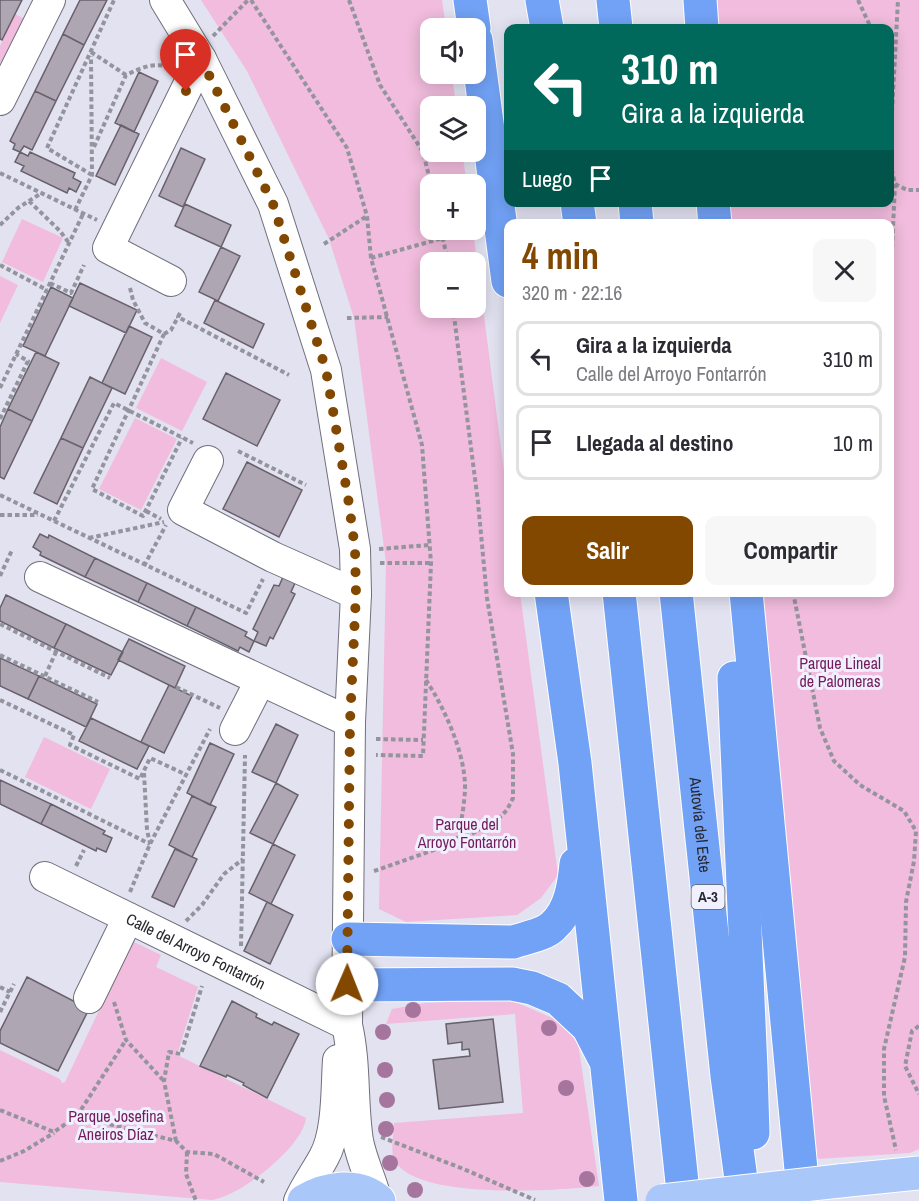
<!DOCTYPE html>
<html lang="es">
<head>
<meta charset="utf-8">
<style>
  :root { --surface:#fff; --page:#f7f7f7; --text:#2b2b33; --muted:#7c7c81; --line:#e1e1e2; --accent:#834800 }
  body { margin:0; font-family:"Archivo Narrow",sans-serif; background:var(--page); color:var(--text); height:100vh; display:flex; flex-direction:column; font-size:22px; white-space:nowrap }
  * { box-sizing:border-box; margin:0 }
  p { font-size:20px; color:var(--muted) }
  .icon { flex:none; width:33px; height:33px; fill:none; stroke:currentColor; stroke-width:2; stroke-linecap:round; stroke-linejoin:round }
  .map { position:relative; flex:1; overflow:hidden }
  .side { position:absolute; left:504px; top:219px; width:390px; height:378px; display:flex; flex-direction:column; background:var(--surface); border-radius:12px; box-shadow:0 3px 15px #0003 }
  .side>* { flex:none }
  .guide { position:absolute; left:504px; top:24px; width:390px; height:183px; border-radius:12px; box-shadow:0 3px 15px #0003; background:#00695c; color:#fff; overflow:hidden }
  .fabs { position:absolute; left:420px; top:18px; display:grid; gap:12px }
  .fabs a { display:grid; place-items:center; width:66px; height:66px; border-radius:12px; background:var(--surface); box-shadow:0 3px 15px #0003; font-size:30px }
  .pin { position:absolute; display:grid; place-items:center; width:51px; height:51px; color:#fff; margin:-62px -26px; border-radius:50% 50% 50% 0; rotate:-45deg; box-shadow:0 0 6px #0007 }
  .pin .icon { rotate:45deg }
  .me { position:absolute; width:66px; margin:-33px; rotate:1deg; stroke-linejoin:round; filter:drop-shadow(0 0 4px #0008) }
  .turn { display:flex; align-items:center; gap:21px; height:126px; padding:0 18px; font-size:27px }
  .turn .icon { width:78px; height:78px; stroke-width:2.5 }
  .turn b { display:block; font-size:42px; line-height:51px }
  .then { display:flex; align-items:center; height:57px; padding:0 18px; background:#0003; gap:12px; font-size:22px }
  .round { display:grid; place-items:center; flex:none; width:63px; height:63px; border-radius:12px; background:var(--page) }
  .headline { display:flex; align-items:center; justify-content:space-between; height:102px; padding:0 18px }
  h1 { font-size:36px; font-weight:800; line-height:45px; color:var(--accent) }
  .button { display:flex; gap:12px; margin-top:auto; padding:12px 18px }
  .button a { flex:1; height:69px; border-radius:12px; background:var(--accent); color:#fff; font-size:24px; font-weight:800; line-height:69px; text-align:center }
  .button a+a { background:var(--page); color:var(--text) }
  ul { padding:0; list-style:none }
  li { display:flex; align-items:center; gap:18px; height:75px; margin:0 12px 9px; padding:0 6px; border:3px solid var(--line); border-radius:12px }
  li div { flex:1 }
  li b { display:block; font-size:22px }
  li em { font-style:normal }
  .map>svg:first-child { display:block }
  .green { fill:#f1bcdd; fill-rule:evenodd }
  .building { fill:#aea6b2; stroke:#68606b; stroke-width:1.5 }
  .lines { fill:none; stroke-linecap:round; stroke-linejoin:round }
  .minor-casing { stroke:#706f7c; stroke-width:32 }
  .major-casing { stroke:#fff; stroke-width:35 }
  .highway-casing { stroke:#fff; stroke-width:35 }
  .path { stroke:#94949e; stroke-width:4; stroke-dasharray:4.5 3; stroke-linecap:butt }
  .minor { stroke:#fff; stroke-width:30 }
  .major { stroke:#aac7fa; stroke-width:33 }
  .highway { stroke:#72a2f6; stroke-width:33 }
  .major-bridge-casing { stroke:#fff; stroke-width:35; stroke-linecap:butt }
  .major-bridge { stroke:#aac7fa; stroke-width:33 }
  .tree { fill:#a6759e }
  .route { stroke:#834800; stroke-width:10; stroke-dasharray:0 18 }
  .labels { text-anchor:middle; stroke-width:6; stroke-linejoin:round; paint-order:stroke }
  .shield { fill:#f0f0ff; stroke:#63636b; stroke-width:1.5 }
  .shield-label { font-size:15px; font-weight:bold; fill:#27272c }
  .park-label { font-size:16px; fill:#741c5b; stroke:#f0f0ff }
  .street-label { font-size:16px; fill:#27272c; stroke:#f0f0ff }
</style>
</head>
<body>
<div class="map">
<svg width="919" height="1201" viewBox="0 0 919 1201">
  <rect width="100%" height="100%" fill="#e3e2f1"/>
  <!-- green -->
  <path class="green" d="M201 0H442L446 28H430V74H452L456 106H430V152H462L467 184H430V230H473L508 502V592L520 593 558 875 541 898 517 915 406 922 379 909 386 563 354 318 329 239 247 71ZM430 262H476V308H430Z
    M716 0H919V1149L910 1153 817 1159 750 593 890 592V224L725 223 724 203 890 202V28H717Z
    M15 14 25 19 4 63 0 62V46Z
    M22 219 63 238 43 282 2 262Z
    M0 276 18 285 0 323Z
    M161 358 207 382 182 431 136 408Z
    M135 418 177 439 141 510 99 489Z
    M44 737 110 769 91 809 25 777Z
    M132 941 161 955 156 967 198 987 177 1055 306 1118C303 1147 240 1196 212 1200L0 1182V1050L60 1079 62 1083 65 1082Z
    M500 1000 513 1001 557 1020 578 1042 599 1186C554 1191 406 1201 393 1156 391 1146 394 1133 394 1123L523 1113 515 1014 386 1024 392 1009 425 1003Z"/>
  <!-- building -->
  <path class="building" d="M0 0H22L2 40 0 39Z
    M80 0H107L84 45 63 34Z
    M63 34 84 45 56 101 35 91Z
    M139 72 158 81 134 132 115 123Z
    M35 91 56 101 32 150 24 146 20 152 13 149 15 144 10 141Z
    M121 125 139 134 115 185 96 176Z
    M181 148 205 159 183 207 159 196Z
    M20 152 28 156 30 152 75 173 73 178 81 182 76 192 69 188 67 193 21 171 24 166 15 162Z
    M185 204 231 225 221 247 175 226Z
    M221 247 240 256 218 301 199 292Z
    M80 283 137 310 126 333 69 306Z
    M51 287 73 298 45 356 23 346Z
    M215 300 264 324 253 348 204 323Z
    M129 326 152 337 125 394 102 383Z
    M36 352 59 363 32 421 8 409Z
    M226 373 280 400 257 446 203 419Z
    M90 377 112 388 83 448 61 438Z
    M8 409 32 421 4 479 0 477V427Z
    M61 438 83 448 57 504 34 493Z
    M247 462 302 490 279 537 223 509Z
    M40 534 48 538 49 535 95 558 85 577 40 555 41 552 33 547Z
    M95 558 147 583 138 602 85 577Z
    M283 577 295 583 291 592 295 594 273 639 270 637 266 646 254 641 258 632 253 629 274 585 279 586Z
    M147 583 196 607 187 626 138 602Z
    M6 595 66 624 54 648 0 621V608Z
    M196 607 247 632 245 636 254 641 249 652 240 647 238 651 187 626Z
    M66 624 123 652 111 675 54 648Z
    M129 639 185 666 175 688 118 660Z
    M0 658 39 676 28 699 0 686Z
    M39 676 97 704 86 727 28 699Z
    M169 685 192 696 164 753 141 742Z
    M91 718 149 746 137 769 79 741Z
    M276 724 298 735 276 783 252 772Z
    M210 743 234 754 210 805 187 793Z
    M0 780 51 804 41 824 0 804Z
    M276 783 298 795 273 844 250 833Z
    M192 796 216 807 192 857 169 845Z
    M51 804 105 831 103 834 112 838 106 852 97 848 96 851 41 824Z
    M273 844 295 855 271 904 249 893Z
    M175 849 197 859 174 907 152 897Z
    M267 902 293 915 270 964 244 951Z
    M27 977 89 1009 58 1071 0 1043V1031Z
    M232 1001 257 1014 256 1017 272 1025 274 1022 299 1034 267 1098 243 1085 244 1083 227 1075 226 1077 200 1066Z
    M493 1019 503 1102 439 1109 433 1060 470 1056 469 1049 462 1050V1042L448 1044 446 1024Z"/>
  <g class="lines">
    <!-- minor casing -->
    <g class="minor-casing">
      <g id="minor">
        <path d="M165 0 201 59 273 204 326 370 355 549 356 594 350 722 347 1025C356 1064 352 1102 358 1141 362 1161 371 1179 376 1198"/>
        <path d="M0 100 50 0"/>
        <path d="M171 281 108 248 201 59"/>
        <path d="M208 461 183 510 273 557 356 594"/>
        <path d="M40 577 350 722"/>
        <path d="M235 730 260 681"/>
        <path id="s1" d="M45 877 347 1025"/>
        <path d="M89 998 128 918"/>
        <path d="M299 1201C306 1185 316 1172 324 1157 338 1132 336 1087 338 1060"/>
      </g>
    </g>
    <!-- major casing -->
    <g class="major-casing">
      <path id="major" d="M839 1181 919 1173
        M304 1201C326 1188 358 1182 379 1201"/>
    </g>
    <!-- highway casing -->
    <g class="highway-casing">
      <g id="highway">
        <path d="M470 0 474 28"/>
        <path d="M542 0 547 28"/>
        <path d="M613 0 616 28"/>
        <path d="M700 0 702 28"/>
        <path d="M476 40 508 281"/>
        <path d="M577 202 580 224"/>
        <path d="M635 202 637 224"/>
        <path d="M713 202 715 224"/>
        <path d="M551 592 575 763 621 1201"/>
        <path d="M619 592 684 1201"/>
        <path id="s2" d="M676 592 727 1076 744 1201"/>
        <path d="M746 592 804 1201"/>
        <path d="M734 678 751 1069 753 1133"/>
        <path d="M348 939 513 942C525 938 544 935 553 926 570 911 574 886 576 864"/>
        <path d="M347 985 512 984 532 988 558 999 588 1027 604 1058"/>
      </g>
    </g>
    <!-- path -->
    <path class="path" d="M251 0 347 148 367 216 371 258 422 445 431 563 423 756 376 755
      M349 0 380 85 423 152 431 184
      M858 0 871 28
      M213 36 248 0
      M91 52 126 75
      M94 147 126 75C141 68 153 62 169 67
      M890 149 898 0
      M890 162 895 184 907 190H919
      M0 173 97 220
      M92 175 47 148 114 0
      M29 201 60 231 69 243
      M75 210 92 175 91 56
      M0 225 18 208 40 194
      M441 230 448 262
      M324 244 367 216
      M371 258 443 238
      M0 265 47 290
      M50 283 71 293 84 265
      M130 288 133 300 145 323 164 334 92 489 143 516 182 438
      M890 293 895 184
      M180 313 178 317 289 375
      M347 318 388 317
      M164 334 171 330 178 317
      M0 388 83 214
      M0 419 28 361 16 354
      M238 451 306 485
      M0 495 246 613 263 579
      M146 511 161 519
      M0 515H38
      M54 521 114 403 193 443
      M89 538 164 522
      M379 549 429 545
      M380 563H431
      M144 566 166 525
      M0 576 12 550
      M793 592 820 728 834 761 860 785 904 811 916 831 914 861 906 902 905 957 884 1049V1096L896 1150
      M0 624 110 678
      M0 655 98 702
      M45 676 56 652
      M426 680C445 709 466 755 465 790 464 807 461 824 457 841
      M176 687 220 708
      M0 700 74 735 70 745 140 779 150 758 187 775
      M376 739 423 740
      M0 770 150 844
      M144 773 147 830 150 843
      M76 866 84 850
      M374 871 457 842 498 819 507 810 513 798V754L487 598 478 502 453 308
      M130 892 150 844 210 729
      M186 921 202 905 224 874 243 859
      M241 946 245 755
      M0 987 10 992
      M114 1002 126 1040 163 1080
      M0 1012 14 984
      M919 1026 912 1031 905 1066 919 1094
      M0 1110 54 1132 77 1116 176 1141 187 1152 214 1154 264 1182
      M77 1116 126 1040
      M381 1137 461 1168 535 1200
      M176 1141 164 1081 169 1052 181 1054 202 986
      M187 1152 186 1174 196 1201
      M0 1161 24 1151 54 1133"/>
    <!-- minor -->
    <use href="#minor" class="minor"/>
    <!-- major -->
    <use href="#major" class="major"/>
    <!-- highway -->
    <use href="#highway" class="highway"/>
    <!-- major-bridge casing -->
    <g class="major-bridge-casing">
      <path id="major-bridge" d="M662 1201 839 1181"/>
    </g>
    <!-- major-bridge -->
    <use href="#major-bridge" class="major-bridge"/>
  </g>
  <!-- trees -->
  <g class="tree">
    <circle cx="413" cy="1010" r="8"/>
    <circle cx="549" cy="1028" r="8"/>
    <circle cx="383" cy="1032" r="8"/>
    <circle cx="385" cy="1070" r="8"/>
    <circle cx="566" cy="1088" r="8"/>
    <circle cx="387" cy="1100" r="8"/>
    <circle cx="386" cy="1129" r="8"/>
    <circle cx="390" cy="1163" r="8"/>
    <circle cx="587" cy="1179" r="8"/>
    <circle cx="415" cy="1190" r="8"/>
  </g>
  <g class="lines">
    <!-- route -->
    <path class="route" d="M186 91 201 59 273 204 326 370 349 504 355 549 356 594 350 722 347 984"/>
  </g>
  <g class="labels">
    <!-- shield labels -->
    <rect class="shield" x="691.5" y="885" width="33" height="24" rx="4.5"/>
    <g class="shield-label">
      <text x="708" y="902">A-3</text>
    </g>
    <!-- park labels -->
    <g class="park-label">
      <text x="840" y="669">Parque Lineal<tspan x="840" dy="18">de Palomeras</tspan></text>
      <text x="467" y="830">Parque del<tspan x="467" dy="18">Arroyo Fontarrón</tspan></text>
      <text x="116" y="1122">Parque Josefina<tspan x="116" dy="18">Aneiros Díaz</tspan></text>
    </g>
    <!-- street labels -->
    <g class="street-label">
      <text dy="6" stroke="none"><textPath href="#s2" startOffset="234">Autovía del Este</textPath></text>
      <text dy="6" stroke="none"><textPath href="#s1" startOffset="168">Calle del Arroyo Fontarrón</textPath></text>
    </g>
  </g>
</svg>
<div class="fabs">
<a><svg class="icon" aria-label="sound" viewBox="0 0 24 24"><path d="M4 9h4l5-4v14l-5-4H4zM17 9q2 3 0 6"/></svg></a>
<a><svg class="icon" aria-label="layers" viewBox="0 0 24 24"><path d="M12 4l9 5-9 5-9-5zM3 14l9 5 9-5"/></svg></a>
<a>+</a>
<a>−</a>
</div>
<div class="pin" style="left:186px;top:91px;background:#d93025"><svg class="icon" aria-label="arrive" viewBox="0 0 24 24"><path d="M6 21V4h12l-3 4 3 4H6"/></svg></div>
<svg class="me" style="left:347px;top:984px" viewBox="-20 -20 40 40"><circle r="19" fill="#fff"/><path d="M0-13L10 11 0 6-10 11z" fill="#834800"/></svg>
<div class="guide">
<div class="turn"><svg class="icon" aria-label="left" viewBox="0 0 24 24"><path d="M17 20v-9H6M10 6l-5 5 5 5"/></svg><div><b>310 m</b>Gira a la izquierda</div></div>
<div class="then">Luego<svg class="icon" aria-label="arrive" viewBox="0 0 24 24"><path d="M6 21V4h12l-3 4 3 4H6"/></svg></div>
</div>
<section class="side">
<div class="headline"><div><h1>4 min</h1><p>320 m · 22:16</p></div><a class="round"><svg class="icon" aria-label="close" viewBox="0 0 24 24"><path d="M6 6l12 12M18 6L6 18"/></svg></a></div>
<ul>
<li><svg class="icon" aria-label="left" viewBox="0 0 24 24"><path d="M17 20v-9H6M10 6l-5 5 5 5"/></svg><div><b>Gira a la izquierda</b><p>Calle del Arroyo Fontarrón</p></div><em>310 m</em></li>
<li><svg class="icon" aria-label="arrive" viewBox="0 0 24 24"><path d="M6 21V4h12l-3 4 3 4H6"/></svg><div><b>Llegada al destino</b></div><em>10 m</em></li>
</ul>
<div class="button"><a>Salir</a><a>Compartir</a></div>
</section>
</div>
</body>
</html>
